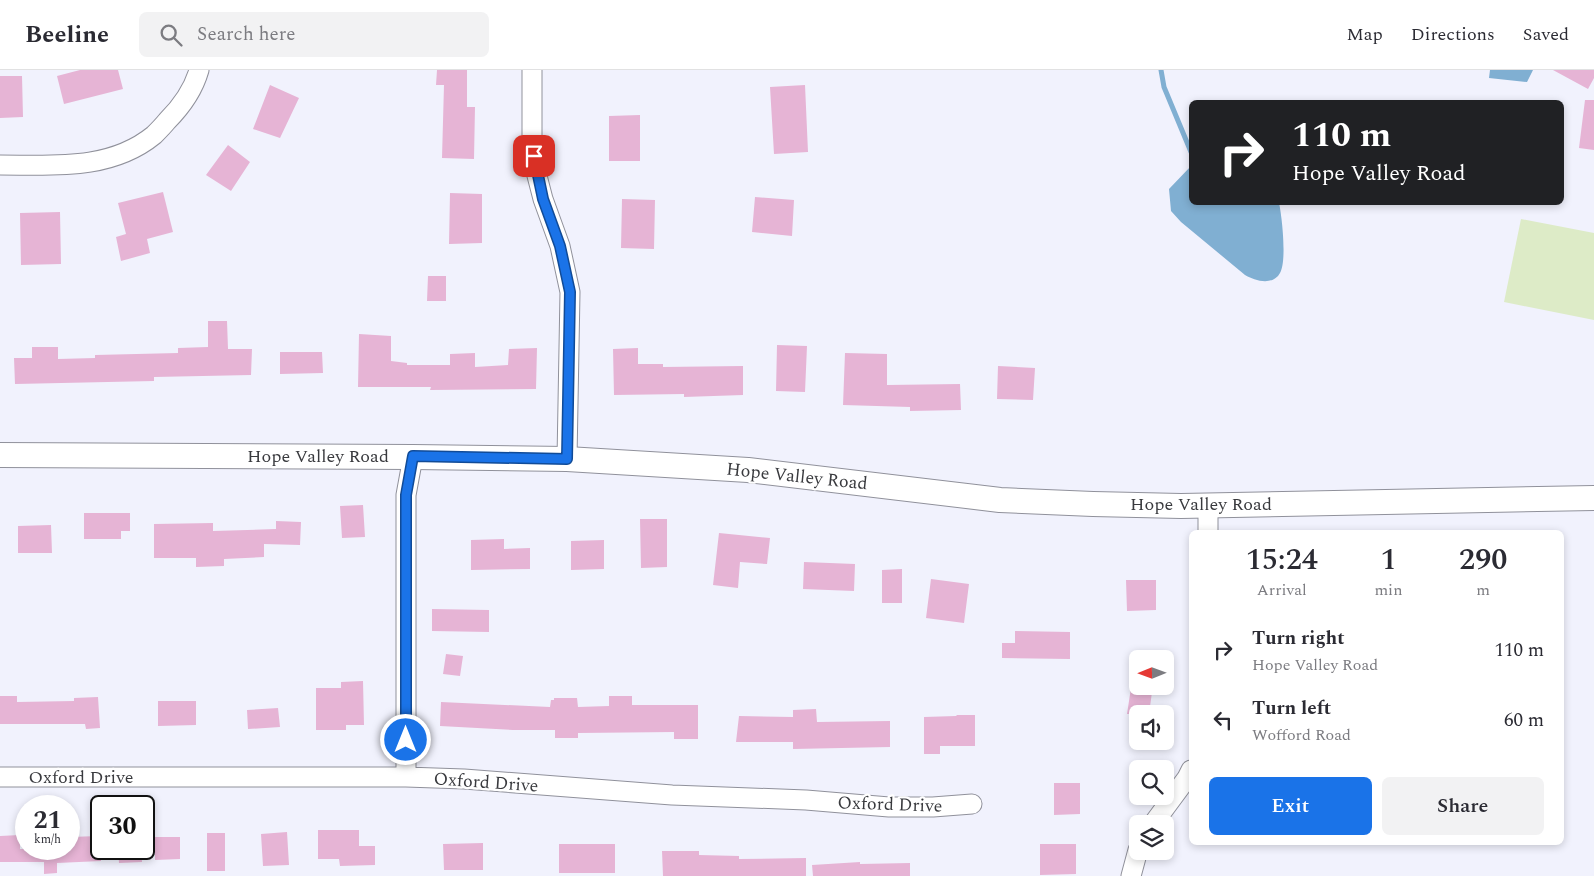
<!DOCTYPE html>
<html lang="en">
<head>
<meta charset="utf-8">
<style>
  :root { --surface:#fff; --page:#f2f2f3; --text:#2b2b33; --muted:#7c7c81; --line:#e1e1e2; --accent:#1a73e8 }
  body { margin:0; font-family:Spectral,serif; background:var(--page); color:var(--text); height:100vh; display:flex; flex-direction:column; font-size:19px; white-space:nowrap }
  * { box-sizing:border-box; margin:0 }
  p { font-size:16px; color:var(--muted) }
  .icon { flex:none; width:28px; height:28px; fill:none; stroke:currentColor; stroke-width:2; stroke-linecap:round; stroke-linejoin:round }
  .map { position:relative; flex:1; overflow:hidden }
  .details { position:absolute; left:1189px; top:460px; width:375px; height:315px; display:flex; flex-direction:column; background:var(--surface); border-radius:8px; box-shadow:0 2px 8px #0003 }
  .details>* { flex:none }
  .top-card { position:absolute; left:1189px; top:30px; width:375px; height:105px; border-radius:8px; box-shadow:0 2px 8px #0003; background:#202124; color:#fff; overflow:hidden }
  .needle { width:32px; rotate:269deg }
  .buttons { position:absolute; left:1129px; top:580px; display:grid; gap:10px }
  .buttons a { display:grid; place-items:center; width:45px; height:45px; border-radius:8px; background:var(--surface); box-shadow:0 2px 8px #0003; font-size:25px }
  .speed { position:absolute; left:15px; top:725px; display:flex; gap:10px; font-size:25px; font-weight:700; text-align:center }
  .speed>* { display:grid; place-content:center; width:65px; height:65px; border-radius:50%; background:var(--surface); box-shadow:0 2px 8px #0003; line-height:1 }
  .speed small { font-size:12px; font-weight:400 }
  .speed .limit { border:2px solid #111; border-radius:8px; background:#fff; color:#111 }
  .pin { position:absolute; display:grid; place-items:center; width:42px; height:42px; color:#fff; margin:-21px; border-radius:10px; box-shadow:0 2px 8px #0006 }
  .me { position:absolute; width:55px; margin:-28px; rotate:0deg; stroke-linejoin:round; filter:drop-shadow(0 0 4px #0008) }
  .turn { display:flex; align-items:center; gap:18px; height:105px; padding:0 20px; font-size:22px }
  .turn .icon { width:65px; height:65px; stroke-width:2.5 }
  .turn b { display:block; font-size:35px; line-height:42px }
  .eta { display:flex; justify-content:space-evenly; align-items:center; height:85px; text-align:center }
  .eta b { font-size:30px; font-weight:600; line-height:35px }
  .primary-button { display:flex; gap:10px; margin-top:auto; padding:10px 20px }
  .primary-button a { flex:1; height:58px; border-radius:8px; background:var(--accent); color:#fff; font-size:20px; font-weight:600; line-height:58px; text-align:center }
  .primary-button a+a { background:var(--page); color:var(--text) }
  ul { padding:0; list-style:none }
  li { display:flex; align-items:center; gap:15px; height:70px; padding:0 20px }
  li div { flex:1 }
  li b { display:block; font-size:19px }
  li em { font-style:normal }
  header { display:flex; align-items:center; gap:30px; box-sizing:border-box; height:70px; padding:0 25px; background:var(--surface); border-bottom:1px solid var(--line) }
  header strong { font-size:24px }
  nav { display:flex; gap:28px; margin-inline-start:auto; font-size:18px }
  .search { width:350px; height:45px; background:var(--page); display:flex; align-items:center; gap:12px; box-sizing:border-box; padding:0 18px; border-radius:8px; color:var(--muted); font-size:19px }
  .map>svg:first-child { display:block }
  .green { fill:#ddebc7 }
  .water { fill:#80afd2 }
  .lines { fill:none; stroke-linecap:round; stroke-linejoin:round }
  .stream { stroke:#80afd2; stroke-width:5 }
  .building { fill:#e6b4d5 }
  .minor-casing { stroke:#90919b; stroke-width:21 }
  .major-casing { stroke:#90919b; stroke-width:26 }
  .minor { stroke:#fff; stroke-width:19 }
  .major { stroke:#fff; stroke-width:24 }
  .route-casing { stroke:#114b97; stroke-width:12 }
  .route { stroke:#1a73e8; stroke-width:9 }
  .labels { text-anchor:middle; stroke-width:4.5; stroke-linejoin:round; paint-order:stroke }
  .street-label { font-size:18px; fill:#393a3e; stroke:#fff }
</style>
</head>
<body>
<header>
<strong>Beeline</strong>
<div class="search"><svg class="icon" aria-label="search" viewBox="0 0 24 24"><circle cx="10" cy="10" r="6"/><path d="M15 15l6 6"/></svg>Search here</div>
<nav><a>Map</a><a>Directions</a><a>Saved</a></nav>
</header>
<div class="map">
<svg width="1594" height="806" viewBox="0 0 1594 806">
  <rect width="100%" height="100%" fill="#f1f2fd"/>
  <!-- green -->
  <path class="green" d="M1521 149 1594 163V250L1504 232Z"/>
  <!-- water -->
  <path class="water" d="M1490 0H1533L1527 12 1489 8Z
    M1191 96V132L1279 133C1282 146 1287 191 1280 203 1273 216 1255 211 1245 205L1181 152 1171 141 1169 119Z"/>
  <g class="lines">
    <!-- stream -->
    <path class="stream" d="M1161 0 1164 17 1191 82"/>
  </g>
  <!-- building -->
  <path class="building" d="M80 0H118L123 19 64 34 57 6Z
    M437 0H467V37H475L474 89 442 88 444 15H436Z
    M1553 0H1594V8L1588 19Z
    M0 6H22L23 47 0 48Z
    M270 15 299 28 280 68 253 59Z
    M805 15 808 82 774 84 770 17Z
    M1585 30H1594V80L1579 78Z
    M640 45V91H609V46Z
    M228 75 250 92 231 121 206 105Z
    M163 122 173 162 147 169 150 183 121 191 116 167 126 164 118 133Z
    M450 123 482 124V173L449 174Z
    M755 127 794 130 792 166 752 162Z
    M622 129 655 130 654 179 621 178Z
    M60 142 61 194 21 195 20 143Z
    M428 206H446V231H427Z
    M208 251H227L228 279H252L251 305 154 307V311L15 314 14 288H32V277H58V289L95 288V285L178 283V278L208 277Z
    M359 264 391 266V291L407 293V295H450V284L475 283V297L508 295 509 279 537 278 536 319 430 320 431 317H358Z
    M777 275 807 276 805 322 776 321Z
    M638 278V294H663V297L743 296V325L684 327V324L614 325 613 279Z
    M280 282H322L323 303 280 304Z
    M845 283 887 284V315L960 314 961 340 910 341V337L843 335Z
    M998 296 1035 298 1033 330 997 329Z
    M363 435 365 467 342 468 340 436Z
    M84 443H130V461H121V469H84Z
    M640 449H667V497L641 498Z
    M276 451 301 452 300 475 264 474V487L224 489V496L196 497V488H154V454L213 453V461L276 459Z
    M51 455 52 483H18V456Z
    M719 463 770 468 767 494 740 492 738 518 713 515Z
    M504 469V479L530 478V499L471 500V470Z
    M604 470V499L571 500V471Z
    M804 492 855 494 854 521 803 519Z
    M902 499V533H882V500Z
    M931 509 969 514 964 553 926 548Z
    M1126 510H1156V540L1127 541Z
    M432 539 489 540V562L432 561Z
    M1015 561 1070 562V589L1002 588V573H1015Z
    M446 584 463 586 460 606 443 604Z
    M363 611 364 655H346V660H316V618H341V612Z
    M1131 618 1152 622 1149 644H1127Z
    M0 626H17V632L74 631V628L98 627 100 658 86 659 85 654H0Z
    M609 626H632V635H698V669H674V662L578 663V668H555V660H513L440 656 441 632 550 637 551 630H554V628H577L578 637 609 636Z
    M158 631H196V655L158 656Z
    M278 638 280 657 248 659 247 640Z
    M816 639 817 652 890 651V677L793 679V672H736L739 646 793 647V640Z
    M957 645H975V676H940V684H924V647L956 646Z
    M1054 713H1080V744L1054 745Z
    M318 760H359V776H375V795L340 796 339 789H318Z
    M287 762 289 795 263 796 261 764Z
    M207 763H225V801H207Z
    M20 765V779H69V767L100 766 101 791 57 793V803L44 804V792H0V766Z
    M155 767H180V789L155 790Z
    M483 773V800H444L443 774Z
    M559 774H615V803H559Z
    M1040 774H1076V804L1040 805Z
    M118 779H141L142 792 119 793Z
    M662 781H699V785L739 786V789L806 788V806H663Z
    M860 792V794L910 793V806H813L812 795Z"/>
  <g class="lines">
    <!-- minor casing -->
    <g class="minor-casing">
      <path id="minor" d="M532 0V75L535 98 543 129 560 176 570 222 567 389
        M0 95C52 95 110 101 154 65 158 61 163 56 167 51 182 36 193 21 199 0
        M1208 435V462
        M0 707H406L464 709 672 725 806 730 889 737H933L972 734
        M406 707V425L413 387
        M1153 754 1187 708 1191 700
        M1131 806 1138 780"/>
    </g>
    <!-- major casing -->
    <g class="major-casing">
      <path id="major" d="M0 385 413 387 567 389 748 400 1000 430 1093 434 1181 436 1594 428"/>
    </g>
    <!-- minor -->
    <use href="#minor" class="minor"/>
    <!-- major -->
    <use href="#major" class="major"/>
  </g>
  <g class="lines">
    <!-- route casing -->
    <g class="route-casing">
      <path id="route" d="M406 670V425L413 386 567 389 570 222 560 176 543 129 534 86"/>
    </g>
    <!-- route -->
    <use href="#route" class="route"/>
  </g>
  <g class="labels">
    <!-- street labels -->
    <g class="street-label">
      <text x="318" y="392">Hope Valley Road</text>
      <text transform="translate(797 406) rotate(6)" y="6">Hope Valley Road</text>
      <text x="1201" y="440">Hope Valley Road</text>
      <text x="81" y="713">Oxford Drive</text>
      <text transform="translate(486 712) rotate(4)" y="6">Oxford Drive</text>
      <text transform="translate(890 734) rotate(2)" y="6">Oxford Drive</text>
    </g>
  </g>
</svg>
<div class="buttons">
<a><svg class="needle" viewBox="-14 -14 28 28"><path d="M0-13l5 13h-10z" fill="#e53935"/><path d="M0 13l5-13h-10z" fill="#7c7c81"/></svg></a>
<a><svg class="icon" aria-label="sound" viewBox="0 0 24 24"><path d="M4 9h4l5-4v14l-5-4H4zM17 9q2 3 0 6"/></svg></a>
<a><svg class="icon" aria-label="search" viewBox="0 0 24 24"><circle cx="10" cy="10" r="6"/><path d="M15 15l6 6"/></svg></a>
<a><svg class="icon" aria-label="layers" viewBox="0 0 24 24"><path d="M12 4l9 5-9 5-9-5zM3 14l9 5 9-5"/></svg></a>
</div>
<div class="speed"><div>21<small>km/h</small></div><div class="limit">30</div></div>
<div class="pin" style="left:534px;top:86px;background:#d93025"><svg class="icon" aria-label="arrive" viewBox="0 0 24 24"><path d="M6 21V4h12l-3 4 3 4H6"/></svg></div>
<svg class="me" style="left:406px;top:670px" viewBox="-20 -20 40 40"><circle r="17" fill="#1a73e8" stroke="#fff" stroke-width="3"/><path d="M0-11L8 9 0 5-8 9z" fill="#fff"/></svg>
<div class="top-card">
<div class="turn"><svg class="icon" aria-label="right" viewBox="0 0 24 24"><path d="M7 20v-9h11M14 6l5 5-5 5"/></svg><div><b>110 m</b>Hope Valley Road</div></div>
</div>
<section class="details">
<div class="eta">
<div><b>15:24</b><p>Arrival</p></div>
<div><b>1</b><p>min</p></div>
<div><b>290</b><p>m</p></div>
</div>
<ul>
<li><svg class="icon" aria-label="right" viewBox="0 0 24 24"><path d="M7 20v-9h11M14 6l5 5-5 5"/></svg><div><b>Turn right</b><p>Hope Valley Road</p></div><em>110 m</em></li>
<li><svg class="icon" aria-label="left" viewBox="0 0 24 24"><path d="M17 20v-9H6M10 6l-5 5 5 5"/></svg><div><b>Turn left</b><p>Wofford Road</p></div><em>60 m</em></li>
</ul>
<div class="primary-button"><a>Exit</a><a>Share</a></div>
</section>
</div>
</body>
</html>
